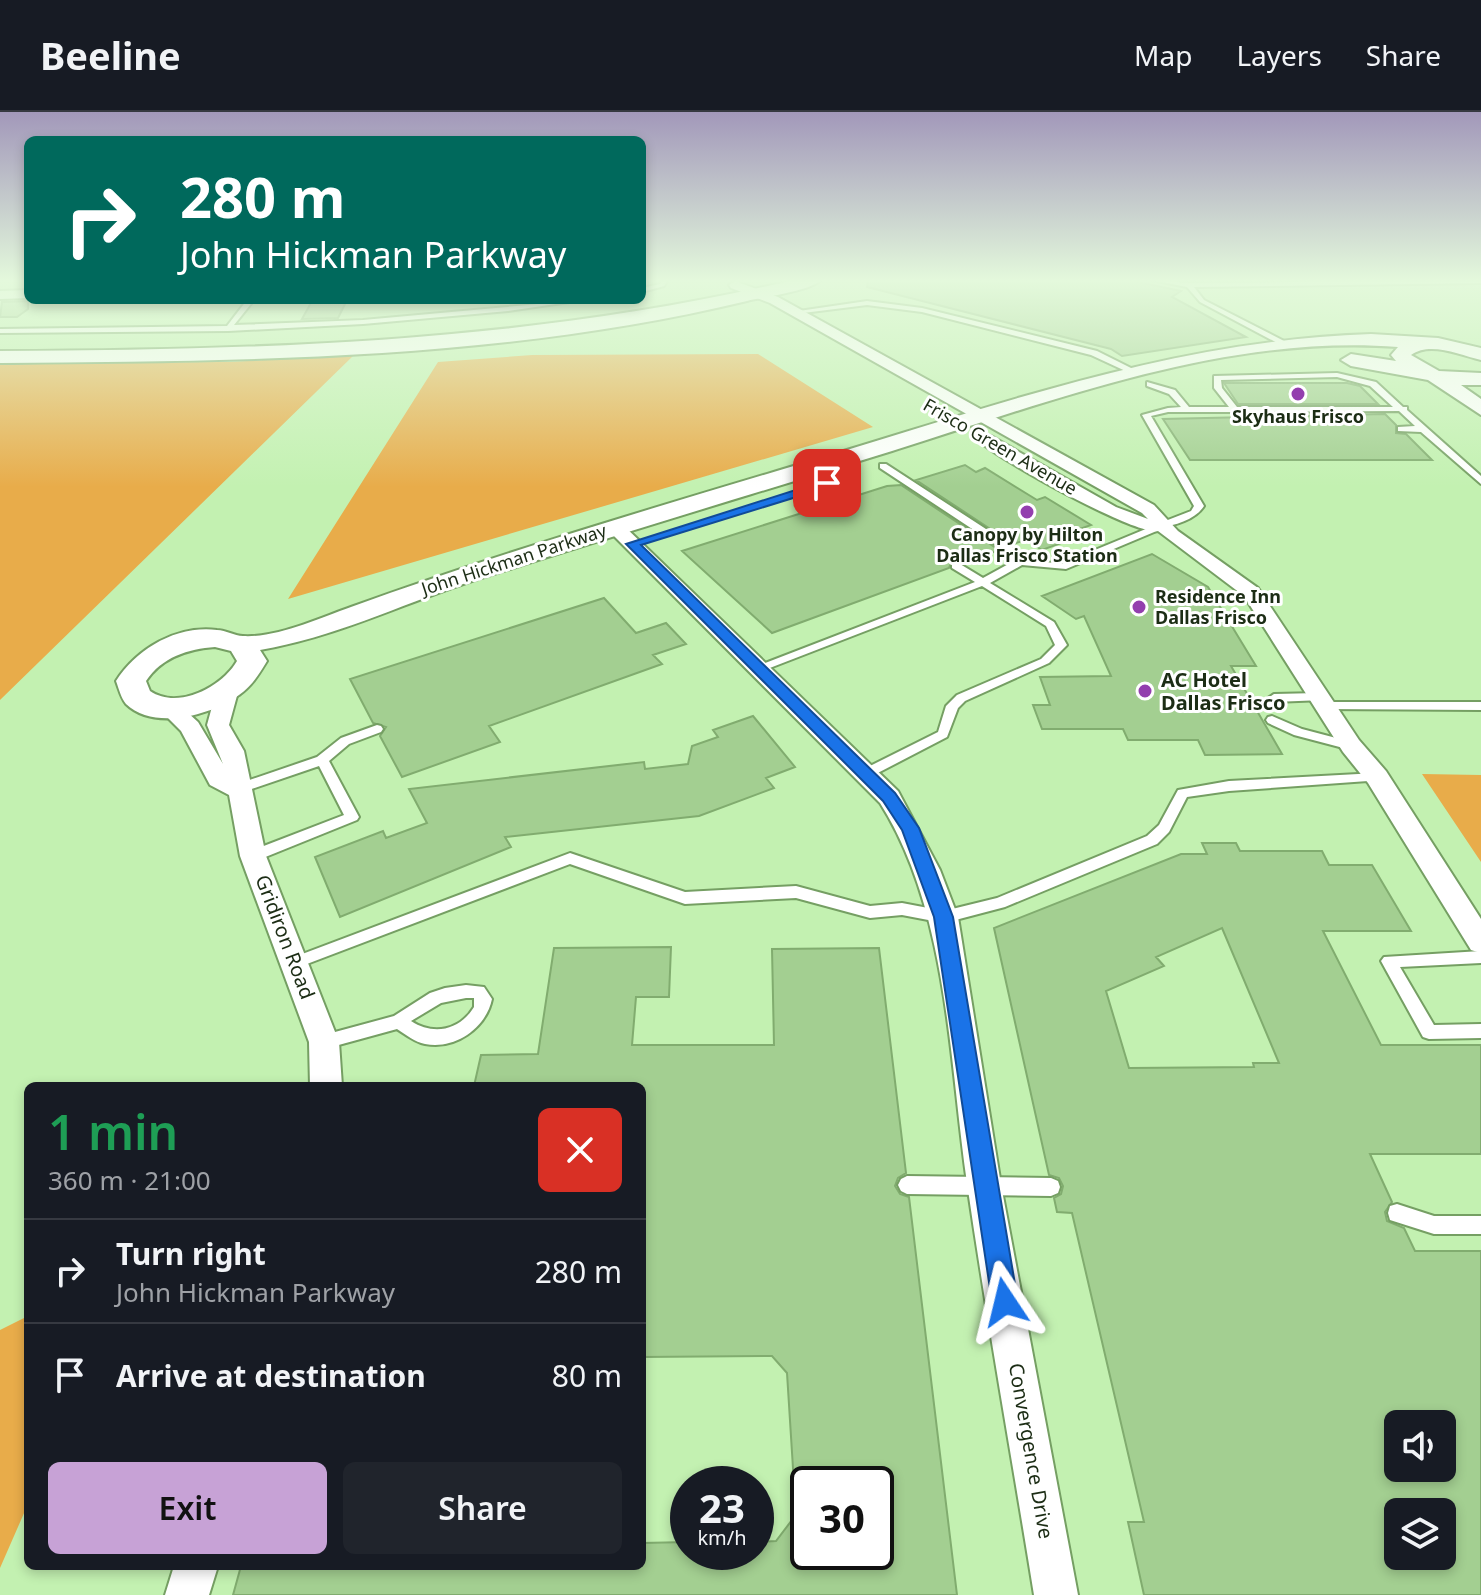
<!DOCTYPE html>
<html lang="en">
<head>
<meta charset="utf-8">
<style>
  :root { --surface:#171b24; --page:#20242c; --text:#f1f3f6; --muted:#9ea1a6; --line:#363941; --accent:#c7a2d6 }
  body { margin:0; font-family:"Noto Sans",sans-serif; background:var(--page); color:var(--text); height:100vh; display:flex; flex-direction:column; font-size:30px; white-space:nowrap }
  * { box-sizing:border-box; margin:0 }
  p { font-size:26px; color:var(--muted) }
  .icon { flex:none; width:44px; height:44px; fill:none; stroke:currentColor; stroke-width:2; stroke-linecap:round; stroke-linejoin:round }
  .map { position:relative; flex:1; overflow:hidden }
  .details { position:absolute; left:24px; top:970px; width:622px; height:488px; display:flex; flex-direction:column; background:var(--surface); border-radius:12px; box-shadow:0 4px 12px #0003 }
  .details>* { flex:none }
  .hud { position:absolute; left:24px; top:24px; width:622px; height:168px; border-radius:12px; box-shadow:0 4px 12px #0003; background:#00695c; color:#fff; overflow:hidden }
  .tools { position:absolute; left:1384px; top:1298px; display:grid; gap:16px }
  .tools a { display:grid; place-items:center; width:72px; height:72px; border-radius:12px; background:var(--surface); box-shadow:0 4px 12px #0003; font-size:40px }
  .speed { position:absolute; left:670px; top:1354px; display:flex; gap:16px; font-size:40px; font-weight:700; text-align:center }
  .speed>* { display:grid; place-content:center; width:104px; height:104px; border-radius:50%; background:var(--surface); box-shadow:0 4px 12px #0003; line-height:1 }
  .speed small { font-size:20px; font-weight:400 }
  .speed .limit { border:4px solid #111; border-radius:12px; background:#fff; color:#111 }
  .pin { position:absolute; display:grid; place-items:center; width:68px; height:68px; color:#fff; margin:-34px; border-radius:16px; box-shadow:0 4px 12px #0006 }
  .me { position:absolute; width:88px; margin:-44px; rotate:350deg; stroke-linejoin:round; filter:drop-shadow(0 0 6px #0008) }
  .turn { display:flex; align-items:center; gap:28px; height:168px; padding:0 24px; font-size:36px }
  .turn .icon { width:104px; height:104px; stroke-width:2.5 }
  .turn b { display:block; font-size:56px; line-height:68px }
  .round { display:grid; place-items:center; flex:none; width:84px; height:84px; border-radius:12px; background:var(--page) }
  .overview { display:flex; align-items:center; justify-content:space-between; height:136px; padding:0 24px }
  h1 { font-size:48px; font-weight:600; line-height:60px; color:#1e9e55 }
  .action { display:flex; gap:16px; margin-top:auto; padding:16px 24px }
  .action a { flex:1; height:92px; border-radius:12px; background:var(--accent); color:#111; font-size:32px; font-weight:600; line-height:92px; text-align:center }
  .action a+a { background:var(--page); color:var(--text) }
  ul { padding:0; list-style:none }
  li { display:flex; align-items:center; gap:24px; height:104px; padding:0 24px; border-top:2px solid var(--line) }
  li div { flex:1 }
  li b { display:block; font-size:30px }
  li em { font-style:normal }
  header { display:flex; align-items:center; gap:48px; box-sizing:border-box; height:112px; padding:0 40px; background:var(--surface); border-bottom:2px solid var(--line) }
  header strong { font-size:38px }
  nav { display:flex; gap:44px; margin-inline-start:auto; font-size:28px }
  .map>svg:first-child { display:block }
  .green { fill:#e8ac4a }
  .building { fill:#a3cf91; stroke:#81ac6f; stroke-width:2; fill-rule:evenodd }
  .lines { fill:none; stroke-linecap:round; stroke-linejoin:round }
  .lane-casing { stroke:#759f63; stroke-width:4 }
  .street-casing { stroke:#759f63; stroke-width:4 }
  .secondary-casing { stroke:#759f63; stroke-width:4 }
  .lane { fill:#fff; fill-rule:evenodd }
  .street { fill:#fff; fill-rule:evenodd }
  .secondary { fill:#fff; fill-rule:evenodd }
  .route { fill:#1a73e8; stroke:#114b97; stroke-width:2 }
  .poi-dot { fill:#933fae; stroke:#fff; stroke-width:3 }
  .labels { text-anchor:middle; stroke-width:6; stroke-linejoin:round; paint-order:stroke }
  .far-poi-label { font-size:18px; font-weight:bold; fill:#1c2d15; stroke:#fff }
  .far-street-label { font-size:18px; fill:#1c2d15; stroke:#fff }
  .poi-label { font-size:20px; font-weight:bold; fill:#1c2d15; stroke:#fff; text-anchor:start }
  .street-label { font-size:20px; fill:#1c2d15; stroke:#fff }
</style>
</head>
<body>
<header>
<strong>Beeline</strong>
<nav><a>Map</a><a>Layers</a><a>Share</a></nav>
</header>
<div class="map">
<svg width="1481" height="1483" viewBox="0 0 1481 1483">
  <rect width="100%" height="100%" fill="#c3f1b1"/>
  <!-- green -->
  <path class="green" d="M758 242 873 315 288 487 438 250 532 243Z
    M354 243 0 588V251L229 250Z
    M1422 662 1481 663V750Z
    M28 1204V1392L0 1456V1218Z"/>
  <!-- building -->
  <path class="building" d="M868 168H1129L1181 179 1172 185 1246 225 1122 244 1111 237 867 175Z
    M347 188 338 206 302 207 312 189Z
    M28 189V197L17 205H0L2 190Z
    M1224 271H1347L1360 274 1378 292H1238Z
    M1385 302 1396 313V321L1406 322 1432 348H1190L1163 307Z
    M965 353 976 360 985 356 1037 388 1045 385 1091 413 1074 419 1081 424 1042 438 1026 428 1013 432 916 368Z
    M901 373 999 438 964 451 952 449 949 456 772 521 682 439 887 374Z
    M1152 442 1208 475 1256 554H1231L1282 642 1205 643 1198 628H1128L1123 617H1042L1033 593H1050L1040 565 1111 564 1084 504 1076 507 1042 484Z
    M604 486 636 521 666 511 686 532 653 543 662 552 489 614 500 630 402 665 380 624 386 615 373 611 350 567Z
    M753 604 795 655 766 666 774 676 699 704 505 725 511 735 340 805 315 745 383 719 386 726 427 711 409 677 644 650 645 657 688 652 692 634 718 625 713 618Z
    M1202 731H1236L1240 739H1322L1329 753H1372L1411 819H1323L1381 933H1481V1042H1370L1392 1090 1385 1100 1387 1109 1404 1116 1415 1139H1481V1483H1144L1128 1410H1144L1072 1101 1057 1100 1054 1086 1061 1082 1063 1074 1059 1066 1049 1063 994 816 1181 742H1207ZM1222 816 1279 951H1253L1254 955 1129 956 1106 879 1164 854 1156 845ZM1398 1312H1442V1356H1398ZM1398 1400H1442V1444H1398Z
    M671 835 669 885H636L632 933H774L772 837 879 836 906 1061 898 1066 895 1074 900 1082 909 1085 957 1483H233L241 1454H642V1431L688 1430V1440H756V1430L776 1429 808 1387V1440H876V1372H794L787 1261 772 1244 642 1245V974H474L481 943 538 942 554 836Z"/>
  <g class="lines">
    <!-- lane casing -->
    <g class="lane-casing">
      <path id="lane" d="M662 168H668L664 174 642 180V176L660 172Z
        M1152 168 1189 171 1481 168V171L1194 175 1204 188 1286 230V234H1283L1200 190 1187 175Z
        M247 188H254L234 213 363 208 583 188 508 199 363 212 228 219 0 221V217L227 214Z
        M867 189 922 196 1097 239 1139 260 1132 262 1091 243 922 200 867 193 795 202 792 200Z
        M1337 261 1376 270 1403 295H1407V298L1481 364V372L1421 320 1398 319V315L1415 314 1399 299 1241 300 1237 302 1233 300H1168L1151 304 1204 394C1196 407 1175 414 1160 415L1159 418 1066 457 1022 453 990 471 1054 510 1067 533 1049 551 965 589 958 596 947 625 870 665 865 666 859 662 860 659 938 620 946 594 957 583 1041 547 1055 533 1046 514 982 474 762 559 758 560 752 556 975 470 952 456V452H960L983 466 1014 449 1001 436 880 356V352H886L1009 432 1023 447 1061 452 1153 414H1159L1160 411 1191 399 1194 394 1142 303 1168 296 1181 295 1169 282 1147 274V270L1175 278 1189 295H1229L1214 276V264ZM1337 265 1370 274 1393 295H1237L1222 276 1221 268Z
        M1319 581 1325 585 1323 588 1274 590 1268 586 1274 582Z
        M1325 590H1481V598L1321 597 1319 594 1321 591Z
        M1272 604 1302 617 1355 631 1357 634 1351 638 1294 623 1268 611 1266 608 1268 605Z
        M377 613 381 614 383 617 381 620 349 632 329 649 359 705 357 708 258 748H248L246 744 248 740 344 703 319 654 237 682 230 677 232 674 317 645 341 626Z
        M1377 661 1383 665 1382 668 1229 679 1187 685 1169 720 1157 732 1005 795 944 811 902 803 870 806 796 786 685 792 570 752 299 855 294 857 289 855 286 851 289 847 570 741 685 780 796 774 870 794 902 791 944 799 997 786 1147 724 1159 713 1178 678 1229 669Z
        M1481 839V851L1400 855 1434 913 1481 912V926L1429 927 1423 925 1381 849 1384 845Z
        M466 873 484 875 492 887C486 916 455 938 425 932 415 930 406 923 397 917L324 937 318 935 316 930 318 925 324 923 394 904 430 881 445 876ZM466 886H474V895C460 918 434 924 411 909L441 891Z
        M907 1064 1051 1066 1058 1069 1060 1075 1058 1081 1051 1084 907 1082 901 1079 898 1073 901 1067Z
        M1397 1092 1434 1104H1481V1122H1434L1390 1108 1388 1101 1390 1094Z"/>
    </g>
    <!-- street casing -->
    <g class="street-casing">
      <path id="street" d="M735 169 778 185 1154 393 1178 419 1258 476 1359 628 1386 659 1481 807V841L1471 838 1368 671 1343 640 1244 484 1158 419C1136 424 995 346 977 327L991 324 1116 395 1148 407 1142 401 770 191 731 176 729 173Z
        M28 178V186L0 187V179Z
        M616 411 622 412 898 679 940 758 958 805 1001 1073 1078 1483H1034C1012 1346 987 1209 967 1071 949 947 948 798 880 691L610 420V412Z
        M227 573 238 580 229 613 244 639 266 744 339 930 342 974H310L309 930 240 744 229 683 210 673 181 619 158 596 161 591H177L198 610 223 652 207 613 216 580Z
        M174 1454H218L209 1483H165Z"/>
    </g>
    <!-- secondary casing -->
    <g class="secondary-casing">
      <path id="secondary" d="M794 168H821C810 179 764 185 747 189 503 248 249 249 0 251V239C268 238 532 230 794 168Z
        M1371 222 1438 226 1481 236V248C1460 243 1430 229 1411 243L1439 259 1481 261V273H1461L1481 287V303L1428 268 1351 254 1341 248 1351 242 1396 249 1391 243 1398 235C1225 222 1055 288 892 339 750 383 608 425 466 471 398 494 332 526 260 538L267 549C259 562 252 574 239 583 212 603 154 619 126 592 121 586 119 577 116 569 137 537 176 513 217 518 226 518 234 524 243 524 277 526 319 506 351 495 511 437 674 390 837 341 1016 287 1182 228 1371 222ZM215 535 231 539 237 549C222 575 178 598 150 579L146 569C162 545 188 537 215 535Z"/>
    </g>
    <!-- lane -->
    <use href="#lane" class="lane"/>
    <!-- street -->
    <use href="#street" class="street"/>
    <!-- secondary -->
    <use href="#secondary" class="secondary"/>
  </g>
  <!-- sky -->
  <linearGradient id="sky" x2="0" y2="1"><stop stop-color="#a298ba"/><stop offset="0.45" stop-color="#e4f9dc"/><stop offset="1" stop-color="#e4f9dc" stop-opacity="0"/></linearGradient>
  <rect width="1481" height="375" fill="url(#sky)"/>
  <!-- route -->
  <path class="route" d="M827 368 832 369V374L641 433 895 681 919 716 953 805 1018 1190 1014 1199 1005 1203 995 1199 992 1190 934 805 902 718 883 689 626 432Z"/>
  <!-- markers -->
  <g class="poi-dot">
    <circle cx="1298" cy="282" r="8"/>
    <circle cx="1027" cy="400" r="8"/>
    <circle cx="1139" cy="495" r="8"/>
    <circle cx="1145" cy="579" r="8"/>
  </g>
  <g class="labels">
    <!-- far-poi labels -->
    <g class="far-poi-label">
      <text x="1298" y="311">Skyhaus Frisco</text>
      <text x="1027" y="429">Canopy by Hilton<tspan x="1027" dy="21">Dallas Frisco Station</tspan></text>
      <text x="1155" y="491" text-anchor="start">Residence Inn<tspan x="1155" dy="21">Dallas Frisco</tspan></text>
    </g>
    <!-- far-street labels -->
    <g class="far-street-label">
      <text transform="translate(1000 335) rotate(30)" y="6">Frisco Green Avenue</text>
      <text transform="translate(514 448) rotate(-18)" y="6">John Hickman Parkway</text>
    </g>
    <!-- poi labels -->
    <g class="poi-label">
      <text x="1161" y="575">AC Hotel<tspan x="1161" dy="23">Dallas Frisco</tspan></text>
    </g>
    <!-- street labels -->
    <g class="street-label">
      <text transform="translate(285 825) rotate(69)" y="7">Gridiron Road</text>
      <text transform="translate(1031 1339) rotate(80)" y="7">Convergence Drive</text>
    </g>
  </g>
</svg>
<div class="tools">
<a><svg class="icon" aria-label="sound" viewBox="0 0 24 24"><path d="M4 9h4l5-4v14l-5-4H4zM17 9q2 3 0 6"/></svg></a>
<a><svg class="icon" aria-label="layers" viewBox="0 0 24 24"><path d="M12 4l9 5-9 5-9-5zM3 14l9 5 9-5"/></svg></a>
</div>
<div class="speed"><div>23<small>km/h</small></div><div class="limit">30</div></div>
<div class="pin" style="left:827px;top:371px;background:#d93025"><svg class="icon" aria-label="arrive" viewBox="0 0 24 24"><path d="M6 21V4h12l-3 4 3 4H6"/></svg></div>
<svg class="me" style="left:1005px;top:1190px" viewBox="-20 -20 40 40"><path d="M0-17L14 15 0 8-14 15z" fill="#1a73e8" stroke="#fff" stroke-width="4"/></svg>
<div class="hud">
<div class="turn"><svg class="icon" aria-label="right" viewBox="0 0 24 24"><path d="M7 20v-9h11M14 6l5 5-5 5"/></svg><div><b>280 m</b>John Hickman Parkway</div></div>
</div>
<section class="details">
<div class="overview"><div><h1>1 min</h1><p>360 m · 21:00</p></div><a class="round" style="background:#d93025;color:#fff"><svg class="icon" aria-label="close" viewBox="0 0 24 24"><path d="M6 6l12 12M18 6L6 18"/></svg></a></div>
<ul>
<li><svg class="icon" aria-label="right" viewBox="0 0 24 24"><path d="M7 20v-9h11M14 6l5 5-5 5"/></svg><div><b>Turn right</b><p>John Hickman Parkway</p></div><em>280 m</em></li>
<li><svg class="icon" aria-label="arrive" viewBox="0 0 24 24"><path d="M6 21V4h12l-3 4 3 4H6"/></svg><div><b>Arrive at destination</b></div><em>80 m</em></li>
</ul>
<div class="action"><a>Exit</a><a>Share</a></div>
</section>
</div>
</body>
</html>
